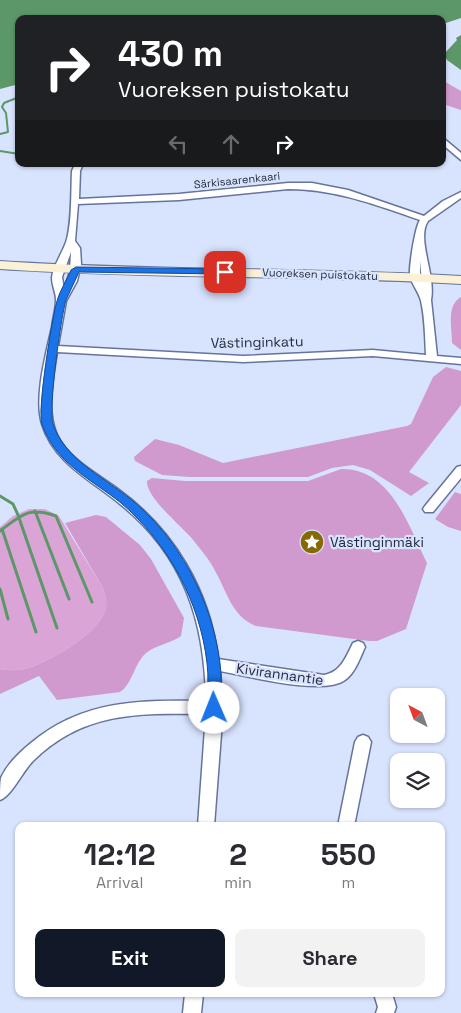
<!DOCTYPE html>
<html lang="en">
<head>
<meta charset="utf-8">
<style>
  :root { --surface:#fff; --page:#f2f2f3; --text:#2b2b33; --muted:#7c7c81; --accent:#111827 }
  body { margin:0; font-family:"Space Grotesk",sans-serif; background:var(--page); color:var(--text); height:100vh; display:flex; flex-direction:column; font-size:19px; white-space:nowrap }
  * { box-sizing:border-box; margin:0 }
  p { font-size:16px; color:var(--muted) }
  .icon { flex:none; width:28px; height:28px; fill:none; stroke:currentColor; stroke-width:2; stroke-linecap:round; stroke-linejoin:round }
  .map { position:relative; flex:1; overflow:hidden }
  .details { position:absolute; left:15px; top:822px; width:430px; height:175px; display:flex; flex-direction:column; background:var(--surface); border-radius:10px; box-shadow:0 1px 4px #0004 }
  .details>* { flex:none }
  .hud { position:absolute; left:15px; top:15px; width:431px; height:152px; border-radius:10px; box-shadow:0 1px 4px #0004; background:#202124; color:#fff; overflow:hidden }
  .needle { width:32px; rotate:319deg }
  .fabs { position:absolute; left:390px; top:688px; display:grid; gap:10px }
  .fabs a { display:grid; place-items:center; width:55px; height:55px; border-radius:10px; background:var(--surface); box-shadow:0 1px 4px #0004; font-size:25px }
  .pin { position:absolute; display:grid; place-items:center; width:42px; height:42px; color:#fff; margin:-21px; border-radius:10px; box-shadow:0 2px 8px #0006 }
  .me { position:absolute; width:55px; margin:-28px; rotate:359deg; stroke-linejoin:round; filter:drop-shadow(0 0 4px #0008) }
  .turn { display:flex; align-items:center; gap:18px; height:105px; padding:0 20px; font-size:22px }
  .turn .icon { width:65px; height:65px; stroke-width:2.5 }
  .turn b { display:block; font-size:35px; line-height:42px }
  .lanes { display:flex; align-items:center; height:48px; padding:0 20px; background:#0003; justify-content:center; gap:25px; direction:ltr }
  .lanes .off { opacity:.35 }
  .eta { display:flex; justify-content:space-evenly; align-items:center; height:85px; text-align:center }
  .eta b { font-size:30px; font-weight:600; line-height:35px }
  .button { display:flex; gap:10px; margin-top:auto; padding:10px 20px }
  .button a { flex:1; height:58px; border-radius:10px; background:var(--accent); color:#fff; font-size:20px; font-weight:600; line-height:58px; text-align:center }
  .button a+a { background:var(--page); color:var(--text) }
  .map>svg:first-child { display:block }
  .green { fill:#daa5d6 }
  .forest { fill:#d19ace }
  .water { fill:#5c9767 }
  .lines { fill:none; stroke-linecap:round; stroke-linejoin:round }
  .stream-far1 { stroke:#5c9767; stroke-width:2 }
  .stream { stroke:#5c9767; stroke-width:3 }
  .street-casing { stroke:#65749c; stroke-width:3 }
  .secondary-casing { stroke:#65749c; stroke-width:2 }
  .street { fill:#fff; fill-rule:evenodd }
  .secondary { fill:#fbf1d6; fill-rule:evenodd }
  .route { fill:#1a73e8; stroke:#114b97 }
  .labels { text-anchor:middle; stroke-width:4.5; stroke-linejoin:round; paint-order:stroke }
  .far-street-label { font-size:11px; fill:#23293a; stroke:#d8e3fe }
  .street-label { font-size:14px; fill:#23293a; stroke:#d8e3fe }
  .poi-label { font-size:14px; fill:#23293a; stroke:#d8e3fe; text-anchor:start }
</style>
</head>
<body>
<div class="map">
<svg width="461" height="1013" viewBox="0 0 461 1013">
  <rect width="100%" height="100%" fill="#d8e3fe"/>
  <!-- green -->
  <path class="green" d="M29 509H45L59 516 103 588C105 595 108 603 105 611 98 633 55 658 34 666 23 671 11 671 0 669V527L13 516Z"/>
  <!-- forest -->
  <path class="forest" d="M442 80 461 91V110L443 104Z
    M461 297V350L452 343C452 328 446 305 461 297Z
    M446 367 461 371V405L409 472 429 483 411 496 370 470 353 465 332 468 308 477H190L162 475 135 461 134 457 155 439 179 445 223 463 407 426 411 424 433 377Z
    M341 469C391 468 408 525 427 563L406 629 377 641H369L256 626C231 616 227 591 214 569 209 559 201 550 194 541 183 527 146 498 147 481L152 478 185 481H308Z
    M455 492 461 494V531L448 527 435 519Z
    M96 515 106 517 140 545 151 559 184 618 181 636C170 644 153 645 143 656 134 667 131 685 120 692L57 700 39 676 0 694V669C11 671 23 671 34 666 55 658 98 633 105 611 108 603 105 595 103 588L65 523Z"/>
  <!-- water -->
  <path class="water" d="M0 0H461V18L443 24 442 19H19V84L0 89Z
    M461 35V70L447 60 444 54 457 40 456 38Z"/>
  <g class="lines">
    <!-- stream-far1 -->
    <path class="stream-far1" d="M0 134 8 132 6 113 2 107 4 103 19 97
      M0 151 19 154"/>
    <!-- stream -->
    <path class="stream" d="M0 496 13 504 18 515 57 628
      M35 511 69 599
      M2 529 36 632
      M0 531C21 515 29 506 56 516L92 602
      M0 589 8 619"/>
    <!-- street casing -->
    <g class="street-casing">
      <path id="street" d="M442 137 461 153V160L442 144Z
        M75 164H83L80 171 79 199 179 194 288 183H312L348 190 424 216 443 201 461 192V198L428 221C416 239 436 274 431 300L437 356 461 358V364L373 356 243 362 57 352C53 378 46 410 57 435 69 460 98 474 119 490 174 530 210 591 218 659L324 675C341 672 346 657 353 643L358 641 363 643 365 647C360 658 355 673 345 680 324 696 248 676 220 671L223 708 214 826H198L206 714C141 713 84 711 34 760 23 770 12 796 0 800 0 794 0 784 1 778 7 764 20 752 31 743 83 699 142 700 206 701 205 622 184 555 120 504 91 480 54 463 42 424 34 397 46 354 52 327 53 318 56 309 56 300 56 293 52 285 52 278 53 265 64 251 67 239 72 220 71 191 72 171ZM288 189C335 189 376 205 420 220 415 227 409 267 410 276 412 285 419 292 421 301 425 318 425 337 426 355L373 350 243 356 58 346 66 301 77 281 81 264 80 248 75 241 78 204 179 200ZM71 252 70 272 64 289 62 277ZM420 261 422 282 420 277Z
        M461 466V478L433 512H425L423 509 425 506 457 467Z
        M363 735 368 737 371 742 354 826H338L355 742 358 737Z
        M185 994H203L201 1013H183Z
        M374 994H392L396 1007 394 1013H376L378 1007Z"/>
    </g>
    <!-- secondary casing -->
    <g class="secondary-casing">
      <path id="secondary" d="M0 261C153 271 307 267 461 276V284C307 275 153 279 0 269Z"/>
    </g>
    <!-- street -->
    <use href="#street" class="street"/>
    <!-- secondary -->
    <use href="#secondary" class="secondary"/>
  </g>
  <!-- route -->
  <path class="route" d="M76 267 225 269 229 272 225 274 79 272C75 281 70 291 66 300 61 316 48 410 53 424 65 459 100 475 128 497 178 536 212 600 220 663 222 677 221 693 221 708L219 712H210L208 708C207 693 209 677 207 663 200 602 168 543 121 503 91 479 55 463 42 424 37 410 52 318 57 301 60 290 67 280 71 270Z"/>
  <!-- icons -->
  <defs>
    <g id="sight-disc" transform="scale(1.25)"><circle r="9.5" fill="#876904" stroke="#d8e3fe"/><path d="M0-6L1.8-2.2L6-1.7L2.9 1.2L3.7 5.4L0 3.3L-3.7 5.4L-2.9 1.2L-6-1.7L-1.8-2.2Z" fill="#fff"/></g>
  </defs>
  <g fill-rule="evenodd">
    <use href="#sight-disc" x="312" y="542"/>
  </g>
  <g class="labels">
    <!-- far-street labels -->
    <g class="far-street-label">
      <text transform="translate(237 180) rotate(-6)" y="4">Särkisaarenkaari</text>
      <text transform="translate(320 274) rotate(2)" y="4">Vuoreksen puistokatu</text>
    </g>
    <!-- street labels -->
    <g class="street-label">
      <text transform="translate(257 342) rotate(-1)" y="5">Västinginkatu</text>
      <text transform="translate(280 674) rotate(8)" y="5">Kivirannantie</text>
    </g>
    <!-- poi labels -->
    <g class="poi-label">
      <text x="330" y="547">Västinginmäki</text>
    </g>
  </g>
</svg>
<div class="fabs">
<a><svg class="needle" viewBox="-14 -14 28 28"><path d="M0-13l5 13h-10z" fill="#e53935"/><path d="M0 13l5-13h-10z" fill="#7c7c81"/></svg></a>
<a><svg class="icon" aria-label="layers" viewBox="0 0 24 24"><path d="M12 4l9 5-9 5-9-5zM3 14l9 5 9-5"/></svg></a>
</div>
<div class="pin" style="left:225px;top:272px;background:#d93025"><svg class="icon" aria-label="arrive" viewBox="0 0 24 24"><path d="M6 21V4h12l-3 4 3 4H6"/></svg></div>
<svg class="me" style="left:214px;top:708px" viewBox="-20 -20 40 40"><circle r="19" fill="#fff"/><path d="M0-13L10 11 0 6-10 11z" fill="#1a73e8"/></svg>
<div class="hud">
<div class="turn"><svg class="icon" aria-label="right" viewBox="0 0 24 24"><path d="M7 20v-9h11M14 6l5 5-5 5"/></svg><div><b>430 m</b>Vuoreksen puistokatu</div></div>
<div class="lanes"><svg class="icon off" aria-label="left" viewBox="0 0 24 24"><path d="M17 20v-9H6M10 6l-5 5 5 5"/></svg><svg class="icon off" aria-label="ahead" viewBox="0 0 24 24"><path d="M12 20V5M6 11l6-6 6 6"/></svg><svg class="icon" aria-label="right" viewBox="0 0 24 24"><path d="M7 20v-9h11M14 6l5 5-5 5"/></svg></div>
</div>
<section class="details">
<div class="eta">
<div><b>12:12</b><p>Arrival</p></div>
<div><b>2</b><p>min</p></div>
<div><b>550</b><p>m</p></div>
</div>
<div class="button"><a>Exit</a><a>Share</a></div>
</section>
</div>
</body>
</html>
